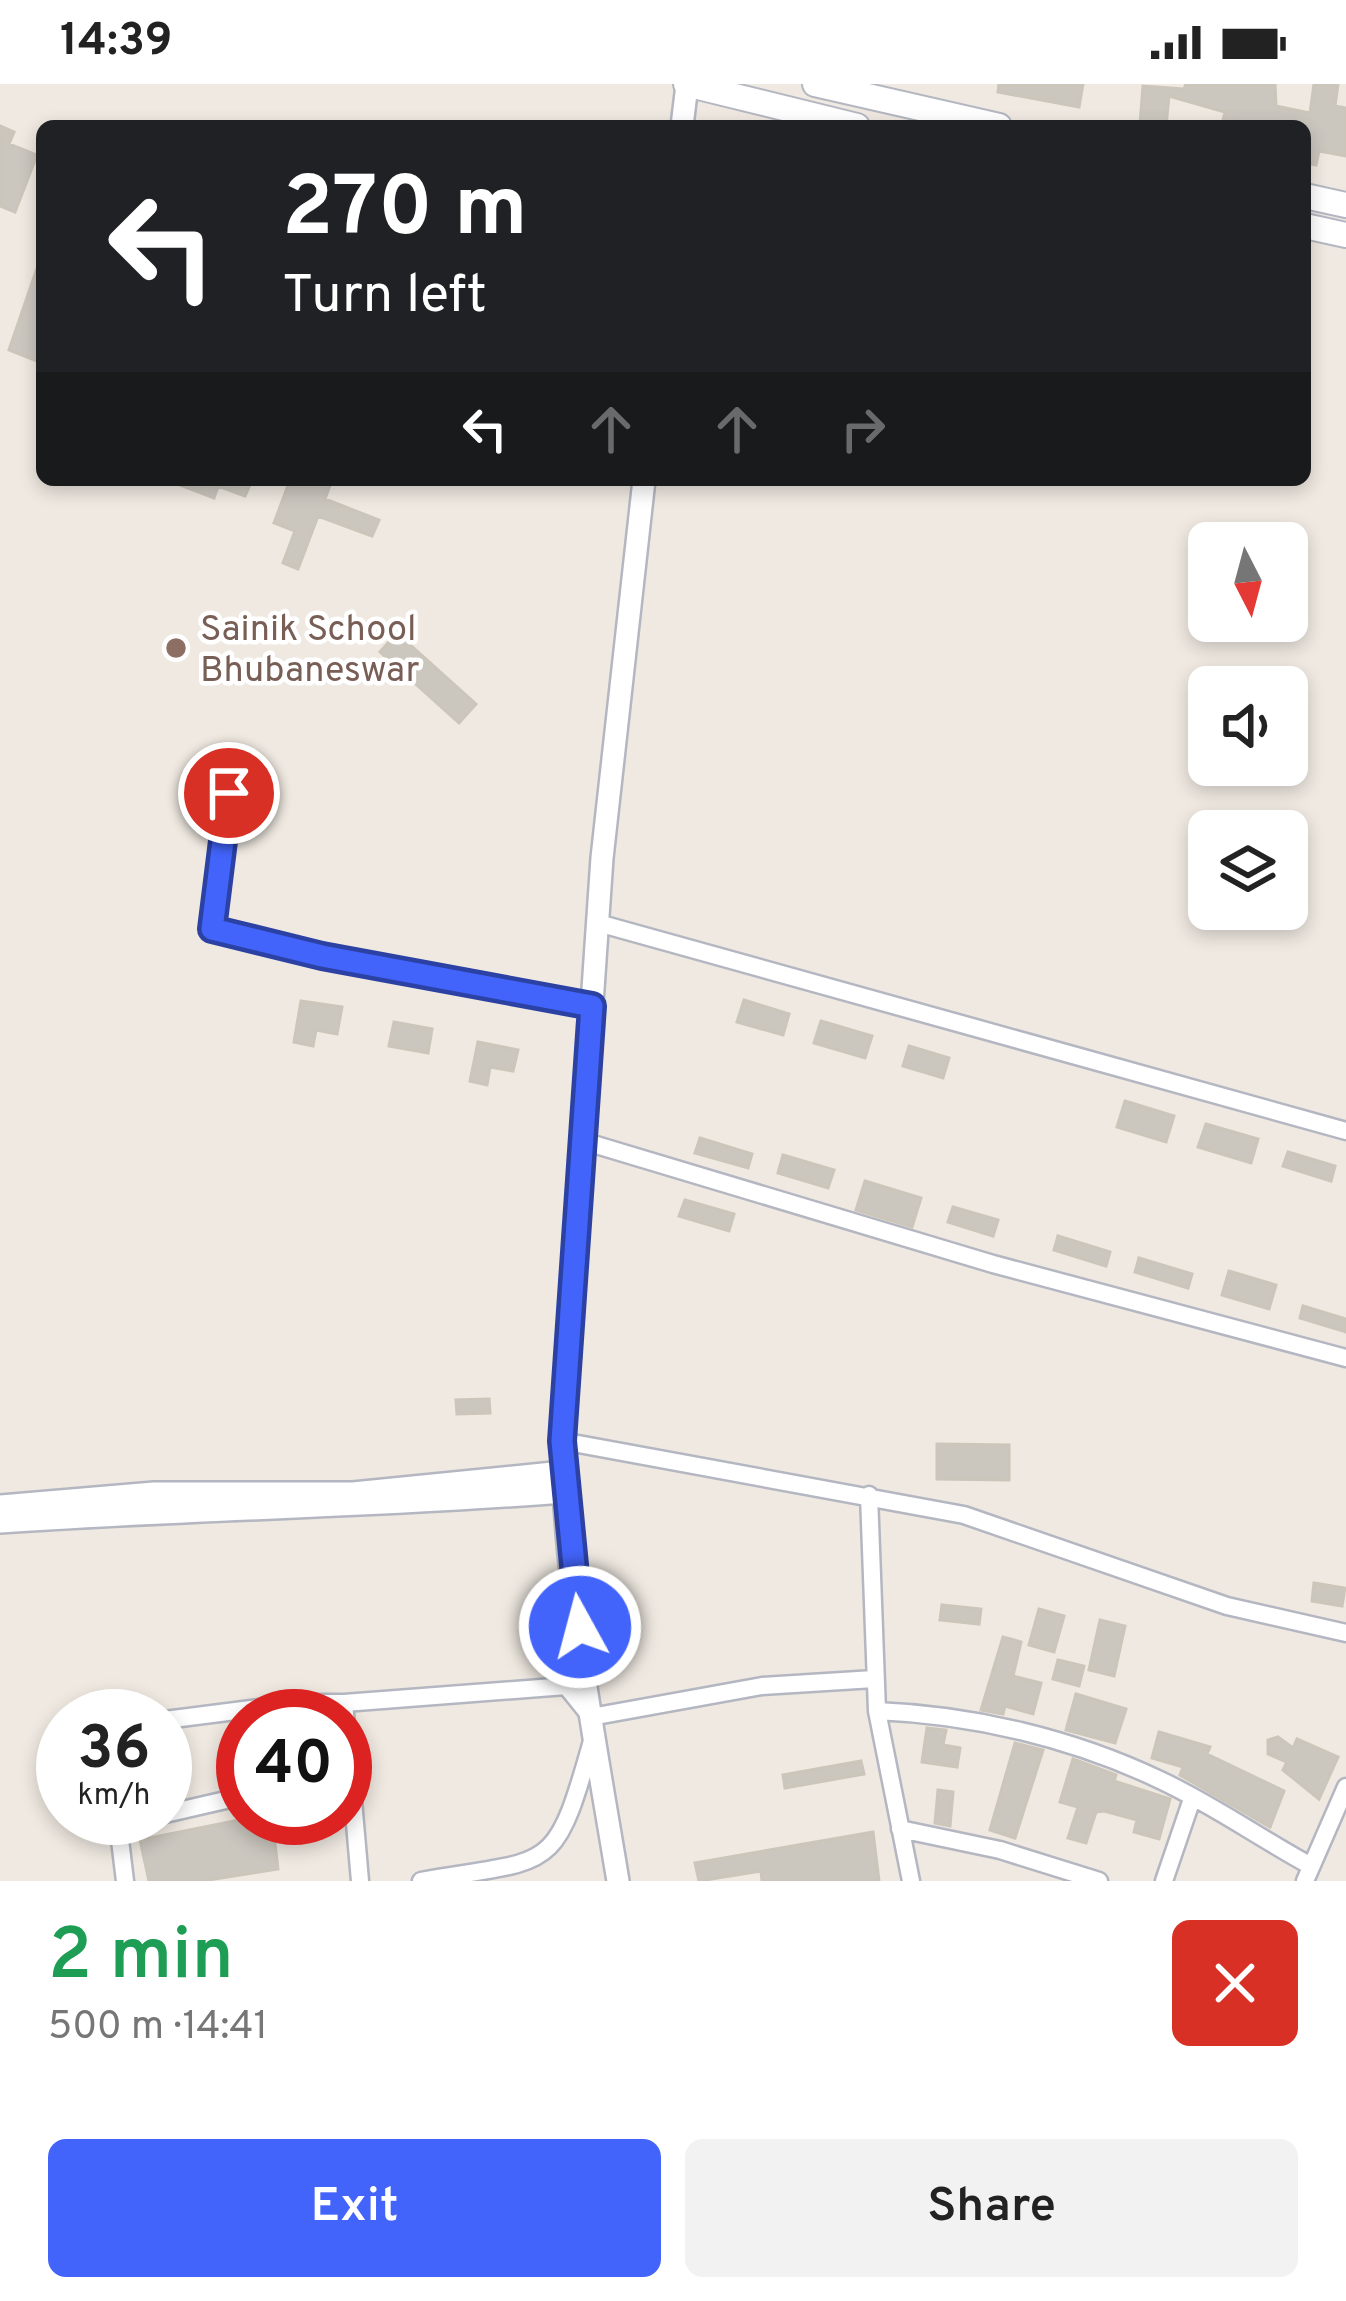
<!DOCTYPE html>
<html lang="en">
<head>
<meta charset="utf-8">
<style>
  :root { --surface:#fff; --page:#f2f2f2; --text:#222; --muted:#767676; --accent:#4264fb }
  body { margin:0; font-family:Overpass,sans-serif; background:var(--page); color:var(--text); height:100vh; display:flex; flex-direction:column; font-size:45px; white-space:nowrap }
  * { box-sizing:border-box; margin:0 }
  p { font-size:39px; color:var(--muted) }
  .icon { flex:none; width:66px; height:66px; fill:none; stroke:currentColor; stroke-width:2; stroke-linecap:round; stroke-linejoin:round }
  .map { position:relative; height:1797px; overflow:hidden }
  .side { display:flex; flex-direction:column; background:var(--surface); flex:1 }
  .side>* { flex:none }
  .guide { position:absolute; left:36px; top:36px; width:1275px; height:366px; border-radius:18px; box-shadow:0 6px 18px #0003; background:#202124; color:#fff; overflow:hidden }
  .needle { width:78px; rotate:174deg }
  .controls { position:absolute; left:1188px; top:438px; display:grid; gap:24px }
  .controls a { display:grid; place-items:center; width:120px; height:120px; border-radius:18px; background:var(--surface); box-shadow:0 6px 18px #0003; font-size:60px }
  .speed { position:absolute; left:36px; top:1605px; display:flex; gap:24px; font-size:60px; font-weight:700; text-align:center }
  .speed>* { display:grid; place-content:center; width:156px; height:156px; border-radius:50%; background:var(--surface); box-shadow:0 6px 18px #0003; line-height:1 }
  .speed small { font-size:30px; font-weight:400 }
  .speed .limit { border:18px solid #d22; background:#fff; color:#111 }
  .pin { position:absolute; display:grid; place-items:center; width:102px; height:102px; color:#fff; margin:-51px; border:6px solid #fff; border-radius:50%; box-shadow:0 3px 12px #0007 }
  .me { position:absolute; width:132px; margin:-66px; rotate:353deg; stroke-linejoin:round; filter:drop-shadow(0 0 9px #0008) }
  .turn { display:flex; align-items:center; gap:42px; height:252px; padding:0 48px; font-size:54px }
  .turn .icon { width:156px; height:156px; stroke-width:2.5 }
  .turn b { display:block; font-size:84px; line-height:102px }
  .lanes { display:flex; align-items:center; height:114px; padding:0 48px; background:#0003; justify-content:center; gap:60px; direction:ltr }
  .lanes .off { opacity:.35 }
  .round { display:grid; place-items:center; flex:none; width:126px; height:126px; border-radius:18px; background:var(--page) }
  .headline { display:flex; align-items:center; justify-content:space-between; height:204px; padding:0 48px }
  h1 { font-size:72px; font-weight:600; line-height:90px; color:#1e9e55 }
  .cta { display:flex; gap:24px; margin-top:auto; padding:24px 48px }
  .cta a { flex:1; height:138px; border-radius:18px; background:var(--accent); color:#fff; font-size:48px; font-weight:600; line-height:138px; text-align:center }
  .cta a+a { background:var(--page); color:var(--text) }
  .status { display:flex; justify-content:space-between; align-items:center; height:84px; padding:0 60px; background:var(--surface); direction:ltr }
  .status svg { height:33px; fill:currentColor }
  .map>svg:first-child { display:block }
  .building { fill:#cbc7bf; stroke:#cbc5ba; stroke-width:3 }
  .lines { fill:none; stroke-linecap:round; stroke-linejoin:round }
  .minor-casing { stroke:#b4b7c1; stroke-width:21 }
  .tertiary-casing { stroke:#b4b7c1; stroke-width:26 }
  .secondary-casing { stroke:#b4b7c1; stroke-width:28 }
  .minor { stroke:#fff; stroke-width:16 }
  .tertiary { stroke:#fff; stroke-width:21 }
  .secondary { stroke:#fff; stroke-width:24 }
  .route-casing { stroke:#2b41a3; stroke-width:30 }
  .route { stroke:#4264fb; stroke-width:21 }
  .education-dot { fill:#8d6e63; stroke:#fff; stroke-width:4.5 }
  .labels { text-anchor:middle; stroke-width:9; stroke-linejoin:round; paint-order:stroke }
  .education-label { font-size:36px; fill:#785e54; stroke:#fff; text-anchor:start }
</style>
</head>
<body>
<div class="status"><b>14:39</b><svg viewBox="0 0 49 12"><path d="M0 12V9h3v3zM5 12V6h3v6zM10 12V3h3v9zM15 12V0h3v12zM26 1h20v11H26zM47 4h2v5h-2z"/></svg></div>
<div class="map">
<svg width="1346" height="1797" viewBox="0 0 1346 1797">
  <rect width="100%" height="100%" fill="#efe9e1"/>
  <!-- building -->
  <path class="building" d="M999 0H1083L1079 23 998 8Z
    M1186 0H1275L1276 22 1310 29 1314 0H1338L1335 22 1346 24V72L1319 67 1316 81 1305 79V42L1223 36 1225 28 1169 12 1166 42 1140 40 1143 2 1184 5Z
    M0 42 14 48 9 60 37 71 15 128 0 122Z
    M42 170V279L9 266Z
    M206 396H252L245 412 218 402 214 414 170 397Z
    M290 396H332L325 415 379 436 372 452 318 432 298 485 283 479 295 447 274 439Z
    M397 549 476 620 459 639 380 568Z
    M744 916 789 930 783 951 737 938Z
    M301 917 342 923 337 950 316 946 313 962 294 958Z
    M821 937 872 952 865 974 814 959Z
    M394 938 432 945 428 969 389 962Z
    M478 958 518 966 513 987 490 983 487 1001 470 997Z
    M909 962 949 974 943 994 903 982Z
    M1125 1017 1174 1032 1166 1058 1117 1043Z
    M1206 1040 1258 1055 1251 1079 1198 1063Z
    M700 1054 752 1070 748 1084 695 1069Z
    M1288 1068 1335 1082 1331 1097 1283 1082Z
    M783 1071 834 1086 828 1104 778 1089Z
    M865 1097 921 1114 912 1143 856 1126Z
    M685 1116 734 1130 729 1147 679 1132Z
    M953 1123 998 1136 993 1152 948 1138Z
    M1058 1152 1110 1168 1106 1182 1054 1166Z
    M1139 1174 1192 1190 1188 1204 1135 1188Z
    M1229 1187 1276 1201 1269 1225 1222 1211Z
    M1303 1222 1346 1235V1248L1300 1234Z
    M489 1315 490 1329 457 1330 456 1316Z
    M937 1360 1009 1361V1396L937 1395Z
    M1314 1499 1345 1504 1342 1522 1312 1517Z
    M942 1521 981 1525 979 1540 940 1536Z
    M1039 1525 1064 1532 1054 1568 1029 1561Z
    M1100 1536 1125 1542 1114 1592 1089 1586Z
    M1003 1553 1021 1558 1013 1592 1041 1599 1033 1630 1005 1622 1003 1630 981 1626Z
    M1058 1576 1084 1582 1079 1602 1053 1595Z
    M1076 1610 1126 1625 1115 1659 1066 1646Z
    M927 1644 946 1646 943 1661 960 1664 957 1683 922 1678Z
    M1159 1648 1210 1663 1207 1670 1284 1707 1270 1743 1180 1691 1183 1683 1152 1674Z
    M1278 1653 1293 1664 1297 1655 1338 1673 1319 1715 1283 1686 1287 1678 1268 1670V1656Z
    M1015 1659 1043 1666 1015 1754 990 1746Z
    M1073 1675 1116 1691 1114 1697 1170 1715 1159 1755 1134 1748 1137 1736 1104 1727 1096 1728 1086 1759 1068 1754 1078 1723 1060 1718Z
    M861 1677 864 1690 785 1704 783 1691Z
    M938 1706 953 1708 950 1742 935 1739Z
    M249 1734H272L278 1785 202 1797H149L140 1756Z
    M873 1748 879 1797H762L761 1787 699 1797 695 1779Z"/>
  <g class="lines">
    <!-- minor casing -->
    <g class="minor-casing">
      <path id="minor" d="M229 708 212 845 322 872 592 922
        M598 839 1346 1047
        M583 1057 993 1180 1346 1274
        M562 1357 964 1431 1227 1522 1346 1549
        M869 1411 877 1627 911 1797
        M877 1627C973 1631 1072 1654 1160 1696 1212 1720 1261 1755 1311 1782
        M165 1636 298 1619H344
        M350 1682 344 1619 566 1602 591 1633 762 1602 874 1595
        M345 1685 350 1682 360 1797
        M165 1730 243 1712
        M900 1745 1000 1766 1099 1797
        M125 1797 120 1756 127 1736 143 1734
        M421 1797C553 1774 554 1792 592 1657
        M1164 1797 1192 1715
        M1305 1797 1346 1703"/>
    </g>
    <!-- tertiary casing -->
    <g class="tertiary-casing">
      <path id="tertiary" d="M682 42 687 1
        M0 1422 154 1409H353L563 1388
        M0 1438C188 1425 376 1423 563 1408
        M618 1797C594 1652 565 1504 562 1357L602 774 644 396"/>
    </g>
    <!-- secondary casing -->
    <g class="secondary-casing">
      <path id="secondary" d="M686 0 857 42
        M815 0 999 42
        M1305 112 1346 121
        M1305 142 1346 151"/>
    </g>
    <!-- minor -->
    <use href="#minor" class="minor"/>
    <!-- tertiary -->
    <use href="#tertiary" class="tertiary"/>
    <!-- secondary -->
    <use href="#secondary" class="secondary"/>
  </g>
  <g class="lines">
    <!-- route casing -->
    <g class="route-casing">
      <path id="route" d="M229 709 212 845 322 872 592 922 562 1357 580 1543"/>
    </g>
    <!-- route -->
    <use href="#route" class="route"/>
  </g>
  <!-- markers -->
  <circle class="education-dot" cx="176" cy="564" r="12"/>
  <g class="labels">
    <!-- education labels -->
    <g class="education-label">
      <text x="200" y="556">Sainik School<tspan x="200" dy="41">Bhubaneswar</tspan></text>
    </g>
  </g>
</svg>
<div class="controls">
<a><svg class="needle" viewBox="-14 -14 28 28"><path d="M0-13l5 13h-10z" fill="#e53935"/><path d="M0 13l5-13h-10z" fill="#767676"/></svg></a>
<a><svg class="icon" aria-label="sound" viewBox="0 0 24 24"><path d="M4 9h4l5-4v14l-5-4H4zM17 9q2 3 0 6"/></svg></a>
<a><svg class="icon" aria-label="layers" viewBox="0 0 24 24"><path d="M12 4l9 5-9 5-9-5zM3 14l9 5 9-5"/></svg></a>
</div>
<div class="speed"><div>36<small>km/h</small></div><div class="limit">40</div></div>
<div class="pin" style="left:229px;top:709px;background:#d93025"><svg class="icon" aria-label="arrive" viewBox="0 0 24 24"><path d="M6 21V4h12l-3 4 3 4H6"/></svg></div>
<svg class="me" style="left:580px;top:1543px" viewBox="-20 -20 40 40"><circle r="17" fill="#4264fb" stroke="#fff" stroke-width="3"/><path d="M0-11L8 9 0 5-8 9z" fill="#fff"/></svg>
<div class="guide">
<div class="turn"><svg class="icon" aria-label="left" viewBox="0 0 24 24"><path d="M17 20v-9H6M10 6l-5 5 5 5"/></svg><div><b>270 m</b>Turn left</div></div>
<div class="lanes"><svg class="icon" aria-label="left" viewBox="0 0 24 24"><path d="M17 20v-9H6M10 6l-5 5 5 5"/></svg><svg class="icon off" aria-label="ahead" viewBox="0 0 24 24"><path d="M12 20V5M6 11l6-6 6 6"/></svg><svg class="icon off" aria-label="ahead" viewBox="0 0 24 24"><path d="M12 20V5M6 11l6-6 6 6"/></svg><svg class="icon off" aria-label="right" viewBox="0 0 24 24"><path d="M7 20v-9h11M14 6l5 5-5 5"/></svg></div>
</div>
</div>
<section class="side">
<div class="headline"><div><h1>2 min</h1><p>500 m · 14:41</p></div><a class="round" style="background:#d93025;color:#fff"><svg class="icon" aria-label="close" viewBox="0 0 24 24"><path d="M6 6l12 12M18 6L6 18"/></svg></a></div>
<div class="cta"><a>Exit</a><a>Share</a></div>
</section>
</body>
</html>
